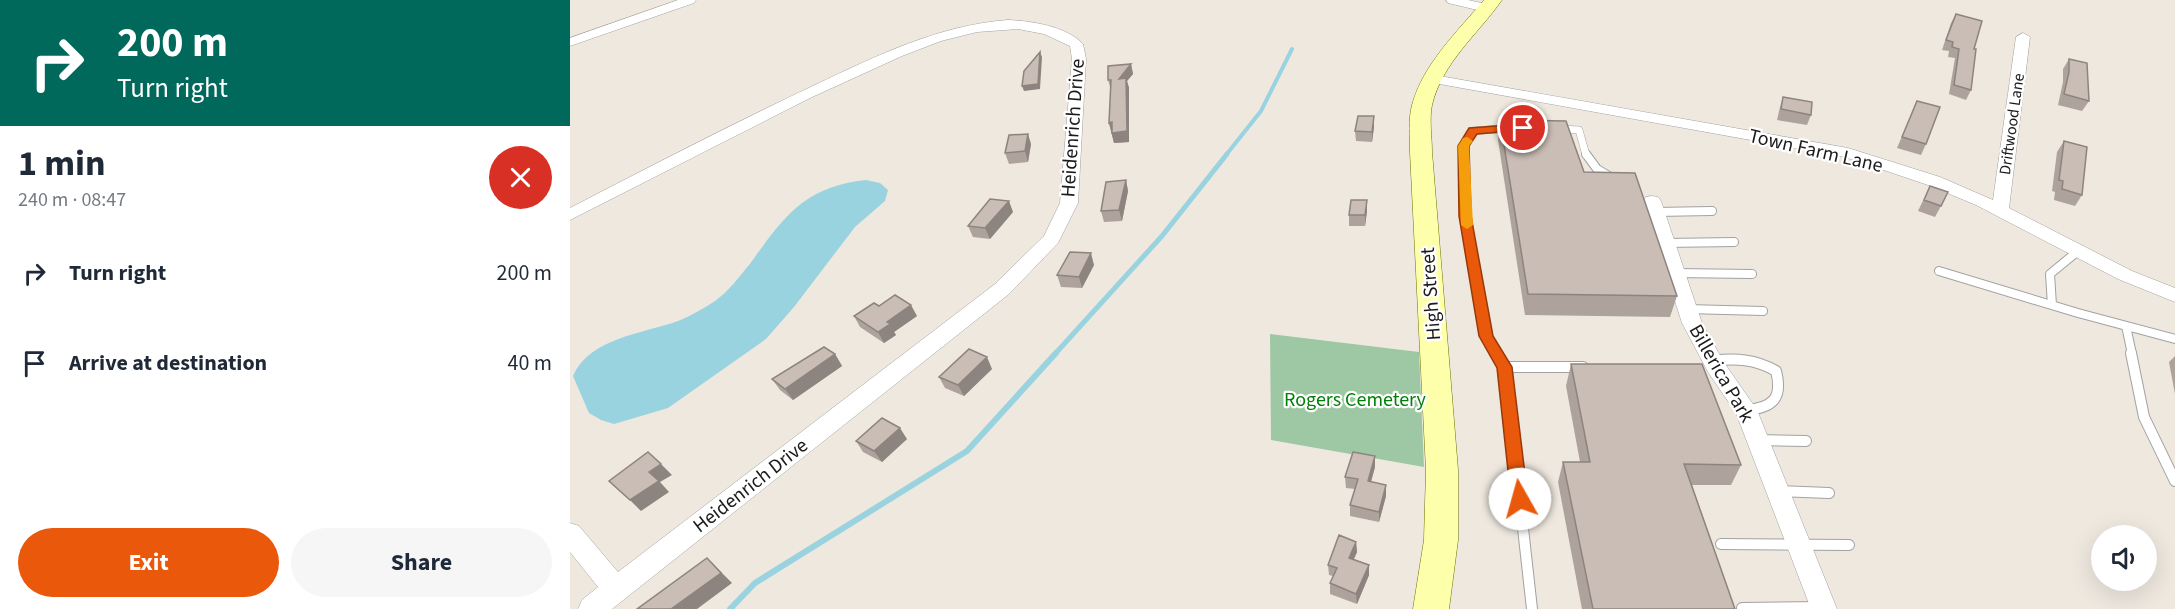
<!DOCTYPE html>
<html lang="en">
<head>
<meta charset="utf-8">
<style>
  :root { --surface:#fff; --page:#f6f6f7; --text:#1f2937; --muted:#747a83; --accent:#ea580c }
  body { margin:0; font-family:"Source Sans 3",sans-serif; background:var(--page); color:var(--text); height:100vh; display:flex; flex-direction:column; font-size:22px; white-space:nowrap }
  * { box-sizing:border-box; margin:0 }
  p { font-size:20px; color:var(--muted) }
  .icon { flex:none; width:33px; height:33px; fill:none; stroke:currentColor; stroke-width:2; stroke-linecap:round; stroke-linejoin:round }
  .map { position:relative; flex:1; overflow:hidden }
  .details { display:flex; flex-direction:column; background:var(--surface); width:570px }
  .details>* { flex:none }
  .guide { background:#00695c; color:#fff; overflow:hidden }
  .fabs { position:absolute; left:1521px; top:525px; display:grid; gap:12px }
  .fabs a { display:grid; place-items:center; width:66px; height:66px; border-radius:50%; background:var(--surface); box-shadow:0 6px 24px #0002; font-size:30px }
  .pin { position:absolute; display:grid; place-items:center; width:51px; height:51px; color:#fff; margin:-26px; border:3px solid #fff; border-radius:50%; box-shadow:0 2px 6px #0007 }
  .me { position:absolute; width:66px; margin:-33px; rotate:353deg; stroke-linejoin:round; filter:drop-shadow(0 0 4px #0008) }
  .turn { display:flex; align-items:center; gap:21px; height:126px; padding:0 18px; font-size:27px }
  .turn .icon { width:78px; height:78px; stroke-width:2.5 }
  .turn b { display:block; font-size:42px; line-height:51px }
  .round { display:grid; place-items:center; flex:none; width:63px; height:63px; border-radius:32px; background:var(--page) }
  .summary { display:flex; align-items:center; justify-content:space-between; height:102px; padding:0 18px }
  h1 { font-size:36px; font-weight:700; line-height:45px }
  .action { display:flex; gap:12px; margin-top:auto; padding:12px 18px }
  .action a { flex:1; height:69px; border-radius:36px; background:var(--accent); color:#fff; font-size:24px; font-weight:700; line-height:69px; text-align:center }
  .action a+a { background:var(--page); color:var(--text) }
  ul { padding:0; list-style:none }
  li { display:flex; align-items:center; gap:18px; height:90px; padding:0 18px }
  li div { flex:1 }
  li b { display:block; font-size:22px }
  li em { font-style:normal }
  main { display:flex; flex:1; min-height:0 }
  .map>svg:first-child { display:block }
  .cemetery { fill:#9ec8a3 }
  .water { fill:#9ad3e0 }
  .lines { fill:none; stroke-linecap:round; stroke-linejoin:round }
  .stream-far2 { stroke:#9ad3e0; stroke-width:4 }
  .stream-far1 { stroke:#9ad3e0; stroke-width:5 }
  .stream { stroke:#9ad3e0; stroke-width:6 }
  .service-far2-casing { stroke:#a2a2a2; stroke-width:8 }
  .service-far1-casing { stroke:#a2a2a2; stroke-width:10 }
  .service-casing { stroke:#a2a2a2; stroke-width:12 }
  .minor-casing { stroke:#a2a2a2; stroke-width:1 }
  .secondary-casing { stroke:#6b7300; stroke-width:1 }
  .service-far2 { stroke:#fff; stroke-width:7 }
  .service-far1 { stroke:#fff; stroke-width:8 }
  .service { stroke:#fff; stroke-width:10 }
  .minor { fill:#fff; fill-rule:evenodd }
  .secondary { fill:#feffab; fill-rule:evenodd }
  .wall { fill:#ada39c }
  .shaded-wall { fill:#8d847f }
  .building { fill:#c9bdb5; stroke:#8d847f; stroke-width:1.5 }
  .route { fill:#ea580c; stroke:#983908; stroke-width:1.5 }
  .slow { fill:#f59e0b }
  .labels { text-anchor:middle; stroke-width:4.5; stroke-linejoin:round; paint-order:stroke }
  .far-street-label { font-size:16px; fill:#1b1b1b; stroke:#fff }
  .street-label { font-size:20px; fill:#1b1b1b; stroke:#fff }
  .park-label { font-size:20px; fill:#027f07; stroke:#fff }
</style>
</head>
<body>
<main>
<section class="details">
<div class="guide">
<div class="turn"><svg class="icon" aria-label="right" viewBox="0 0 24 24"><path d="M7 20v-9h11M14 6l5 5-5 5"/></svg><div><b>200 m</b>Turn right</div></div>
</div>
<div class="summary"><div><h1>1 min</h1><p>240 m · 08:47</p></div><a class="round" style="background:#d93025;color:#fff"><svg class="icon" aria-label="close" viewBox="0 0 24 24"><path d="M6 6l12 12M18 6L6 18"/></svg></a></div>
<ul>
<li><svg class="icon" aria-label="right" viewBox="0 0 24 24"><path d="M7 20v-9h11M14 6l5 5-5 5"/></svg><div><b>Turn right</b></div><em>200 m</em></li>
<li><svg class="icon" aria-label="arrive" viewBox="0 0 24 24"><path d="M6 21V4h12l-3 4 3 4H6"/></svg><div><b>Arrive at destination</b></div><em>40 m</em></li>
</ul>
<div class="action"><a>Exit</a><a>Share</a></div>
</section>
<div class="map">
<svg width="1605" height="609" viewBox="0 0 1605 609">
  <rect width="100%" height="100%" fill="#eee8df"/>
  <!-- cemetery -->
  <path class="cemetery" d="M700 334 849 352 854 467 701 440Z"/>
  <!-- water -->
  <path class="water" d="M296 180 310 183 318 190 315 201 285 227 224 307 196 339 98 408 44 424 31 420 19 413 3 376C19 338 75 333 108 321 121 316 134 308 145 301 158 292 169 277 179 265 214 217 233 187 296 180Z"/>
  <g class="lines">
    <!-- stream-far2 -->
    <path class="stream-far2" d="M656 155 691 111 722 49"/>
    <!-- stream-far1 -->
    <path class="stream-far1" d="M485 354 592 236 657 154"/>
    <!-- stream -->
    <path class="stream" d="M160 609 185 583 397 451 486 353"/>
    <!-- service-far2 casing -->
    <g class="service-far2-casing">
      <path id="service-far2" d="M989 129 1009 130 1016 155
        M894 155V146L903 131 939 128"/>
    </g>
    <!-- service-far1 casing -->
    <g class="service-far1-casing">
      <path id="service-far1" d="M894 154 895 216 916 336 927 354
        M1016 154 1027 169 1042 178
        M1085 212 1142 211
        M1095 243 1164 242
        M1369 271 1508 313 1605 339
        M1105 273 1182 274
        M1482 305 1480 274 1508 251
        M1117 309 1193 311
        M1556 326 1562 354"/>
    </g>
    <!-- service casing -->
    <g class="service-casing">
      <path id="service" d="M926 353 935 367H1013
        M1561 353 1574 417 1605 481
        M1142 361C1166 358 1185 359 1206 371 1213 398 1203 408 1176 410
        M935 367 962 609
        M1188 440 1236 441
        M1208 491 1259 493
        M1151 544 1279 545
        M1172 608 1251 607"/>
    </g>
    <!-- minor casing -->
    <g class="minor-casing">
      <path id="minor" d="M108 0H126L124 3 0 46V38Z
        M876 0H898L920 5 922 8 916 12 878 3Z
        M438 20C461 21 496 26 513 44L516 59 508 203 488 243 439 294 42 609H8L12 600 28 587 0 552V523L9 526 48 572 425 284 474 236 490 203 502 59 500 46 474 34 448 29 407 32 371 41 332 56 240 98 0 220V208C81 166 162 124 245 85 306 56 369 25 438 20Z
        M1453 33 1460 37 1439 208 1562 271 1605 288V302L1548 279 1406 205 1358 185 1275 157 864 83 857 79 864 75 1278 148 1370 177 1423 200 1446 37Z
        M1082 196 1088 197 1091 201 1132 323 1153 361 1187 410 1267 609H1241L1166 413 1138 372 1112 323 1073 201 1076 197Z"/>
    </g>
    <!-- secondary casing -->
    <g class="secondary-casing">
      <path id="secondary" d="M914 0H932C908 34 872 63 862 105 859 120 862 137 862 152L888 470V540L879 609H843L854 540 856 470 840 152C840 137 838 120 842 105 853 64 888 31 914 0Z"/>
    </g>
    <!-- service-far2 -->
    <use href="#service-far2" class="service-far2"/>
    <!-- service-far1 -->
    <use href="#service-far1" class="service-far1"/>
    <!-- service -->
    <use href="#service" class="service"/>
    <!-- minor -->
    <use href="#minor" class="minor"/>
    <!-- secondary -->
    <use href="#secondary" class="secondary"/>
  </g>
  <!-- wall -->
  <path class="wall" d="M1386 14 1404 49 1401 90 1396 100 1379 94 1385 58 1378 57 1379 51 1372 50 1381 23Z
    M1499 59 1519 101 1512 111 1488 105 1493 82V69Z
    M561 64 563 74 557 81 559 88V142L544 143 539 123 541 90 538 80Z
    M1213 97 1241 115 1237 125 1207 120 1210 107Z
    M1347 101 1356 144 1351 155 1327 148Z
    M804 116V127L802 142 786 141 785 131Z
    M930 120 1014 172 1107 296 1100 317 955 315 928 140Z
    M1494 141 1512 195 1505 206 1484 200 1485 192 1482 191 1487 152Z
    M461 144 458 162 439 164 435 153Z
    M556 180 558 191 552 221 534 222 531 211Z
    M1360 186 1371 206 1365 217 1348 211Z
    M797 200V211L795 226H779V215Z
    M443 212 420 239 403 237 398 226Z
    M524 265 512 288 491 287 487 275Z
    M309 306 347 316 324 332 326 335 314 343 290 327 284 316Z
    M265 354 272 366 223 400 210 390 202 379Z
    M1605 356V394L1599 362Z
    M1001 364 1171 465 1161 485H1122L1165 609H1012L988 482 993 462H1010L996 386Z
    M422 369 394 396 375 388 369 377Z
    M337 439 312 462 293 452 286 441Z
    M805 467 801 482 816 496 809 522 780 516V505L785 489 776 488 775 477Z
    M786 542 787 552 784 559 799 565V575L787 604 760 594V583L763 576 759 575 758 565Z"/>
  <!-- shaded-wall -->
  <path class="shaded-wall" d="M470 52 472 57 470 89 454 91 452 86Z
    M561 64 563 74 557 81 559 88V142L544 143 539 123 542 122 549 79Z
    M804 116V127L802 142V132Z
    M458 134 461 144 458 162 455 151Z
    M556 180 558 191 552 221 549 210Z
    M797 200V211L795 226V215Z
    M439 201 443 212 420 239 415 228Z
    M521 253 524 265 512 288 509 277Z
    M341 305 347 316 324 332 326 335 314 343 308 332 317 322Z
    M265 354 272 366 223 400 215 389Z
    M417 357 422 369 394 396 388 385Z
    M330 428 337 439 312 462 304 451Z
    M805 456V467L798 492V481Z
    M91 464 102 475 90 482 99 492 71 511 60 500 79 472Z
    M816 485V496L809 522V512Z
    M786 542 787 552 780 568 779 558Z
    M137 558 162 583 127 609H101Z
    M799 565V575L787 604 786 594Z"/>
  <!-- building -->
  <path class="building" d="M1386 14 1412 21 1404 49H1406L1401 90 1384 85 1389 49 1382 47 1383 42 1376 40Z
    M470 52 468 84 452 86 454 71Z
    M1499 59 1517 63 1519 101 1494 94 1499 72Z
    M561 64 549 79 556 78 557 131 542 133V122L539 123 541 80H538V66Z
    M1213 97 1242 102 1241 115 1211 109Z
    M1347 101 1370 107 1356 144 1332 137Z
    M788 116H804L802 132 785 131Z
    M930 120 996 121 1014 172 1065 173 1107 296 958 294Z
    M458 134 455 151 435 153 439 135Z
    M1494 141 1517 147 1512 195 1492 189 1493 181 1489 180Z
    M556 180 549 210 531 211 536 182Z
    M1360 186 1378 192 1371 206 1354 200Z
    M420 199 439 201 415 228 398 226Z
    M781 200H797L795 215H779Z
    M500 252 521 253 509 277 487 275Z
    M325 295 341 305 317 322 320 324 308 332 284 316 304 303 309 306Z
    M254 347 265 354 215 389 202 379Z
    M399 349 417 357 388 385 369 377Z
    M1001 364H1132L1171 465 1114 464 1165 609H1023L993 462H1020Z
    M312 418 330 428 304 451 286 441Z
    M78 452 91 464 79 472 89 481 60 500 39 481Z
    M783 452 805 456 798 481 816 485 809 512 780 505 788 479 775 477Z
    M769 535 786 542 779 558 799 565 786 594 760 583 767 568 758 565Z
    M137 558 151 573 101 609H67Z"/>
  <!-- route -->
  <path class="route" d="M953 124 958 128 957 130 907 134 899 146 901 216 923 336 942 367 958 499 956 504 950 506 944 504 941 499 927 368 909 336 889 216 888 146 899 128Z"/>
  <!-- slow -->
  <path class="slow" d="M897 137 903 141 899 146 903 225 897 229 891 225 888 146 893 138Z"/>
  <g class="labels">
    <!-- far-street labels -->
    <g class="far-street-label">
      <text transform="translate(1441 124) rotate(-82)" y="6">Driftwood Lane</text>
    </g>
    <!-- street labels -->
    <g class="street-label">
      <text transform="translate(502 128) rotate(-86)" y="7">Heidenrich Drive</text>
      <text transform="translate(1246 150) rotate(13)" y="7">Town Farm Lane</text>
      <text transform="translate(860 294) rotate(-94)" y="7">High Street</text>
      <text transform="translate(1152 373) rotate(60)" y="7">Billerica Park</text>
      <text transform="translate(180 485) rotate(-38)" y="7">Heidenrich Drive</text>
    </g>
    <!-- park labels -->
    <g class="park-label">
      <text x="785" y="406">Rogers Cemetery</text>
    </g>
  </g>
</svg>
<div class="fabs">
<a><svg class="icon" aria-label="sound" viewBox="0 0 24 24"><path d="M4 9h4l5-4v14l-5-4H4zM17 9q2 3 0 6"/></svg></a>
</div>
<div class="pin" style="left:953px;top:128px;background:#d93025"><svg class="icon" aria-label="arrive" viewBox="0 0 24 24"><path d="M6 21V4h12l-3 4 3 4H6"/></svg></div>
<svg class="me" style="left:950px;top:499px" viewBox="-20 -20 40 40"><circle r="19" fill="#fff"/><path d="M0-13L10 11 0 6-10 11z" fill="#ea580c"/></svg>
</div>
</main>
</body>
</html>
